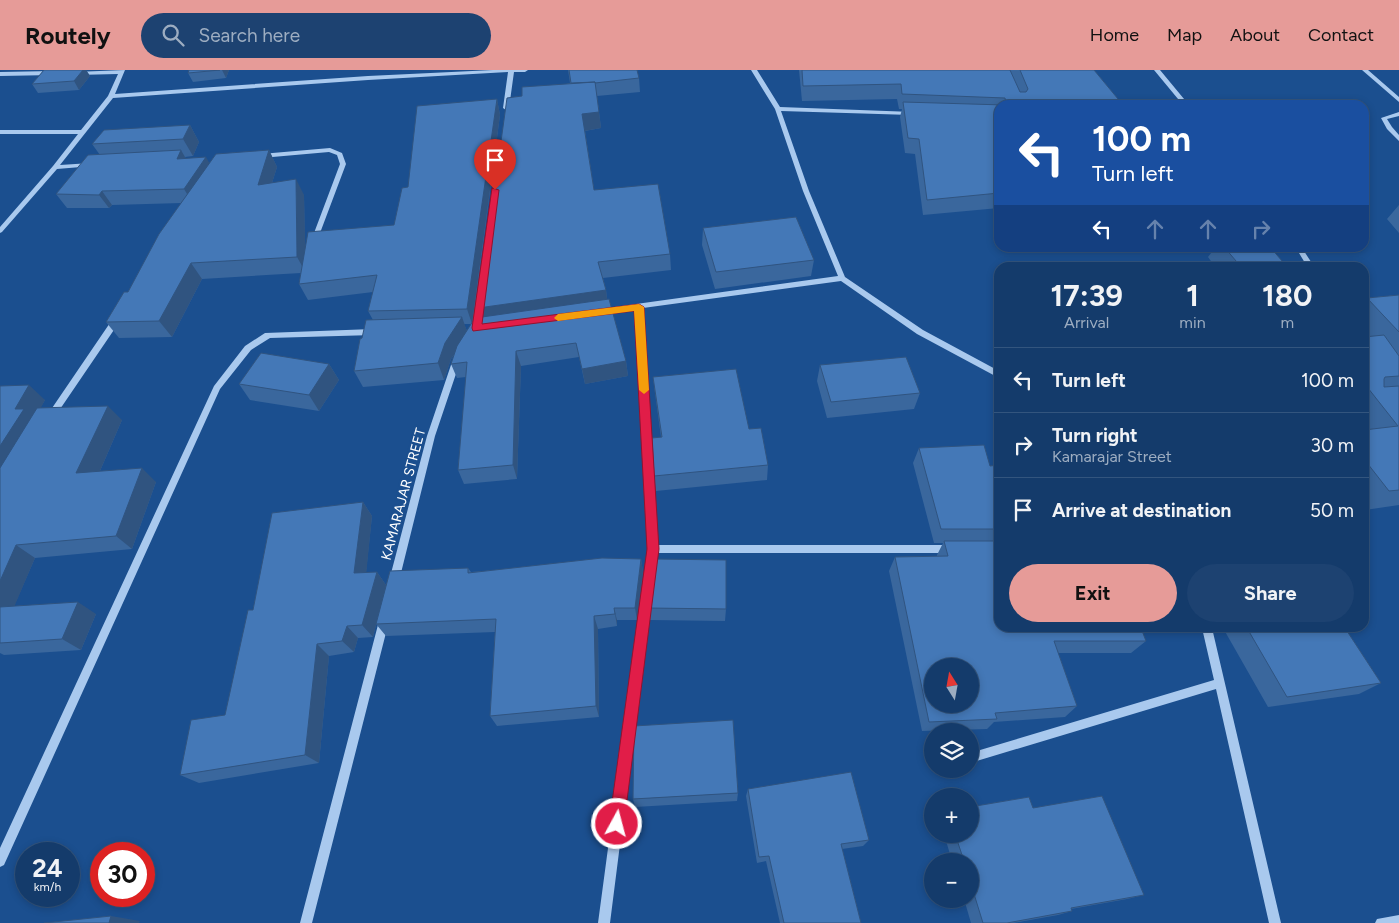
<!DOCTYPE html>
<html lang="en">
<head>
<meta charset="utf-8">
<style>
  :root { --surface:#143b6b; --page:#1d4271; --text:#f1f3f6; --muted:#9dadc1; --line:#33557e; --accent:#e69b98 }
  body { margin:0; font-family:Figtree,sans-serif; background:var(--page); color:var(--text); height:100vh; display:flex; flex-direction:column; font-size:19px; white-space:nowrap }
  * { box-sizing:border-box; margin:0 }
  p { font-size:16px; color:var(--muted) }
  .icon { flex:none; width:28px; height:28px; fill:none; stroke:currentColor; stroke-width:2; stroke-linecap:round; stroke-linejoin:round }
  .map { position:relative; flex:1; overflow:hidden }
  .sheet { position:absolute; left:994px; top:192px; width:375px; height:370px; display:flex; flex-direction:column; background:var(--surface); border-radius:15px; box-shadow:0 2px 8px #0003,0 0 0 1px var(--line) }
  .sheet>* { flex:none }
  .banner { position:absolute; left:994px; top:30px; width:375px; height:152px; border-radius:15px; box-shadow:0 2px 8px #0003,0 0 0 1px var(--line); background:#1a4fa0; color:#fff; overflow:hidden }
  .needle { width:32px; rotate:349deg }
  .controls { position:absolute; left:924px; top:588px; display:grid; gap:10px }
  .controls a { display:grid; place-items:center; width:55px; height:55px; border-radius:50%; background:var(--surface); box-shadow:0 2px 8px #0003,0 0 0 1px var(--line); font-size:25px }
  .speed { position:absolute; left:15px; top:772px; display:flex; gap:10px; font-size:25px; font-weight:700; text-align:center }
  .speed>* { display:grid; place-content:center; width:65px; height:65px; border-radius:50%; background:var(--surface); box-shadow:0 2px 8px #0003,0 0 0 1px var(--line); line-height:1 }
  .speed small { font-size:12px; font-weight:400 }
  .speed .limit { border:8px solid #d22; background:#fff; color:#111 }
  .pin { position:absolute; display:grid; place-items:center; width:42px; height:42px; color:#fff; margin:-51px -21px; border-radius:50% 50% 50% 0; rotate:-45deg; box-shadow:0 0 5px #0007 }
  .pin .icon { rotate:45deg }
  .me { position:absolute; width:55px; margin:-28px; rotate:7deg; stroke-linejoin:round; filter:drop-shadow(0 0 4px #0008) }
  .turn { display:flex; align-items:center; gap:18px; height:105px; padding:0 15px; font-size:22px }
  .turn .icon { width:65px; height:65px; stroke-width:2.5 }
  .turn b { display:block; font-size:35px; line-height:42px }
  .lanes { display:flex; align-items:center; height:48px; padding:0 15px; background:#0003; justify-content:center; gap:25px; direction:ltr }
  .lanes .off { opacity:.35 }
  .eta { display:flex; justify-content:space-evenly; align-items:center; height:85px; text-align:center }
  .eta b { font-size:30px; font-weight:700; line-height:35px }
  .primary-button { display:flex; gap:10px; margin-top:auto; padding:10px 15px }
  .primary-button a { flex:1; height:58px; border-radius:30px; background:var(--accent); color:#111; font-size:20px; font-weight:700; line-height:58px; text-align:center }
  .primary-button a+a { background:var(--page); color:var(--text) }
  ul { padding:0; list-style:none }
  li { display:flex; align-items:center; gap:15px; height:65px; padding:0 15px; border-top:1px solid var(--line) }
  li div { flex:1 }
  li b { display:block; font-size:19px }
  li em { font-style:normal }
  header { display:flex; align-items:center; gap:30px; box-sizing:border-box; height:70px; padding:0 25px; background:var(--accent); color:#111 }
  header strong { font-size:24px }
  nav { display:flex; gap:28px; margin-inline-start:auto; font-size:18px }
  .search { width:350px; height:45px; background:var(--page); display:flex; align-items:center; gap:12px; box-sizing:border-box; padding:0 18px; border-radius:28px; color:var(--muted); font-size:19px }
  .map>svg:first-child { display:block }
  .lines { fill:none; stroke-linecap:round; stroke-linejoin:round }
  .minor { fill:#a9c9ee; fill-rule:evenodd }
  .wall { fill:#3a679d; fill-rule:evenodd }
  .shaded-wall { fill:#305480 }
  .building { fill:#4478b7; stroke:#305480; fill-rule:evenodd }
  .route { fill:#e11d48; stroke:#92132f }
  .slow { fill:#f59e0b }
  .labels { text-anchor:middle; stroke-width:4.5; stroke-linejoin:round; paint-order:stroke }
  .street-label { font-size:14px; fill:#fff; stroke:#1b4f8f }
</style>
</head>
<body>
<header>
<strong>Routely</strong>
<div class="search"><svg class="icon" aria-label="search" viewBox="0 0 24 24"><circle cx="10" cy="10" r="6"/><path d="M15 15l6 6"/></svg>Search here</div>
<nav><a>Home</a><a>Map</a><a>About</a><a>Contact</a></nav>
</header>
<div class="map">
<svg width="1399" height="853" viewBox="0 0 1399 853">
  <rect width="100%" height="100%" fill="#1b4f8f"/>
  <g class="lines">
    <!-- minor -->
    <path class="minor" d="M125 0 115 24 368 6 493 0H528L525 2H514L509 38 506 40 503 38 508 2 368 10 113 28 60 95 91 93 94 95 93 96 57 99 2 162 0 163V157L53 96 78 64H0V60H81L108 26 118 4 76 5 74 4V2Z
      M751 0H757L780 37 913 42V44L911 45 781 41 809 121 845 207 923 260 999 301V308L917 264 841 211 643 238 657 475H950L953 476 955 479 953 482 950 483H657L610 853H598L648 479 635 240 600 245 596 242 600 239 838 206 803 121 775 39Z
      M1154 0H1160L1189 35H1183Z
      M1362 0H1368L1399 27V32Z
      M0 2 53 1 56 3 53 5 0 6Z
      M1399 42V46L1387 49 1392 57 1399 65V71L1387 59 1381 48Z
      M330 78 342 83 346 94 317 171 314 173 311 171 340 94 337 85 329 82 261 88 258 86 261 84Z
      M1296 178H1302L1315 198H1308Z
      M477 227H480L484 229 481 259 477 262 473 259Z
      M117 246 120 247V251L54 348H48L47 346 48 344 114 247Z
      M373 259 377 262 373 265 270 268 251 280 220 319 4 795 0 797V778L214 316 245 276 265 263Z
      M457 286 461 289 435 366 399 511 397 514 394 515 391 514 389 511 427 366 453 289Z
      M384 547 387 548 389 551 312 853H300L379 551 381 548Z
      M1202 558H1212L1281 853H1269L1216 619 970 693V683L1214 610Z
      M1399 845V853H1375L1377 849Z"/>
  </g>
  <!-- wall -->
  <path class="wall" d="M44 0H86L90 6 79 20 38 23 32 14Z
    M189 0H229L226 8 193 12 188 3Z
    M568 0H637L639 8 640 22 597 26 601 58 585 61 594 120 670 184 671 200 603 208 606 220 607 229 626 291 628 306 585 314 579 287 521 296 517 409 464 414 458 400 466 307 457 308 451 294 454 285 451 289 444 310 363 317 354 301 362 268 373 250 368 241 373 222 308 230 299 214 301 203 202 209 172 267 119 268 106 252 128 222 182 133 112 135 109 138H67L56 124 100 85 92 74 190 55 199 72 193 86 185 87 186 89 210 93 269 80 277 97 272 113 304 125 305 181 394 155 408 117 497 29 500 45 473 252 481 247 478 238 522 26 570 13ZM464 254H471L467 261Z
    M799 0H1094L1123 35H999V138L923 145 915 84 905 83 900 47 902 39H899L897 29 802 31Z
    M1399 135V163L1387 149Z
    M703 158 814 190 811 206 715 219 702 175Z
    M1215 178H1271L1288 198H1216L1208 187Z
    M1399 225V435L1365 440 1364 438V231L1367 228Z
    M329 294 339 310 319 341 250 330 239 314Z
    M820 295 920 323 914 339 827 348 817 311Z
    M653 307 749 359 768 395 767 410 656 421 654 406 661 367 655 323Z
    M0 316 45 330 40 338 122 350 100 401 156 412 132 479 35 488 14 536 96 544 81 580 4 585 0 583Z
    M919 378 990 396 999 395V558L1146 571 1131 583H1058L1077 636 1065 647 994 652 987 659 922 661 889 501 895 487 937 486V485L943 473H934L913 393Z
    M363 432 372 446 366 502H377L386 515 373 567 358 568 354 582 329 586 319 693 199 713 180 705 225 645 253 540Z
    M641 489 643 502 637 550H617V556L598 559 599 647 497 656 490 646 495 562 386 566 376 554 468 498 471 502Z
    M649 538 726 539 725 551 650 550Z
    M1223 558H1345L1381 613 1359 624 1268 637Z
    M748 719 869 770 863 776 842 779 861 853H780L766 791 757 793 746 726Z
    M738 723 737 731 635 737 633 729Z
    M944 764H970L1144 825 1127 829 1071 839 1072 841 1058 845 1013 853H971L964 829H970V791H952Z"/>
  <!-- shaded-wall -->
  <path class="shaded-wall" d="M83 0H86L90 6 79 20 74 11Z
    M222 0H229L226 8Z
    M497 29 500 45 472 254 467 239Z
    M599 42 601 58 584 61 582 44Z
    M190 55 199 72 193 86 183 69Z
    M181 80 189 94 177 89Z
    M269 80 277 97 266 132 258 115Z
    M206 87 214 101 192 132 184 119Z
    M296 109 304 125 306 203 297 187Z
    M102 121 112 135 109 138 99 125Z
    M191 193 202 209 172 267 159 251Z
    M606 220 608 236 483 254 478 238Z
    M462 247 468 264 451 289 444 310 438 293 445 273Z
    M516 281 521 296 517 409 513 395Z
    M626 291 628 306 585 314 582 299Z
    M329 294 339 310 319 341 309 325Z
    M29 315 45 330 35 349 0 418V376L15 339Z
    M108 336 122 350 93 417 76 403Z
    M142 398 156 412 132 479 116 466Z
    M363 432 372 446 365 516 354 503Z
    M16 475 35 488 9 549 0 544V511Z
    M641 489 643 502 637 550 635 538Z
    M377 502 386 515 373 567 362 555Z
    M78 532 96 544 81 580 62 569Z
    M614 538 617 550V556Z
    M594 546 598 559 599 647 596 636Z
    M347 556 358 568 354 582 342 571Z
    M317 574 329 586 319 693 305 685Z
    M111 846 140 851 139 853H109Z"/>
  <!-- building -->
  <path class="building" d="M44 0H83L74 11 32 14Z
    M189 0H220L188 3Z
    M569 0H637L639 8 595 13V12L571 13Z
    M802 0H1010L1020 22H1026L1028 19 1020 0H1094L1123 35H999V123L927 130 919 69 908 68 903 32 1004 35 1006 33 1005 28 902 24 901 14 803 16Z
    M595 12 599 42 582 44 594 120 658 114 670 184 598 192 606 220 478 238 507 28 522 26V17Z
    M497 29 467 239 368 241 377 205 299 214 308 162 394 155 402 118 408 117 417 36Z
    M190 55 183 69 92 74 104 60Z
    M181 80 177 89 206 87 184 119 102 121 99 125 56 124 88 85Z
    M269 80 258 115 296 109 297 187 191 193 159 251 106 252 124 222H128L159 164 216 84Z
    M796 147 814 190 716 202 703 158Z
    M1225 178H1271L1288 198H1242Z
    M1399 225V262L1367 228Z
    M609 229 626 291 582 299 576 273 516 281 513 395 458 400 467 292 451 294 457 276 475 248Z
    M462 247 445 273 438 293 354 301 360 269 362 268 366 250Z
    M1384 265 1399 286V306L1385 307 1384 309V317L1399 316V420L1389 421 1364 389V360L1398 356 1364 313V267Z
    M261 283 329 294 309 325 239 314Z
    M906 287 920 323 831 332 820 295Z
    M736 299 749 359 761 358 768 395 654 406 652 368 662 367 653 307Z
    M29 315 15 339H24L0 376V316Z
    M108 336 76 403 142 398 116 466 16 475 0 511V398L37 338Z
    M984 375 990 396 999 395V459H941L919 378Z
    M363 432 354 503 377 502 362 555 347 556 342 571 317 574 305 685 180 705 191 650 225 645 248 540H253L272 443Z
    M944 471H999V558H1141L1146 571H1054L1077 636 995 643 997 649 929 652 895 487 948 486ZM932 596H970V634H932Z
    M602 488 641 489 635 538H614L615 544 594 546 596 636 490 646 496 549 376 554 390 501 468 498V503Z
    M655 489 726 490V539L649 538Z
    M78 532 62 569 0 573V537Z
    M1247 558H1345L1381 613 1287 627Z
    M733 650 738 723 633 729 634 656Z
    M851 702 869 770 841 774 861 853H784L769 786 759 787 748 719Z
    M1102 726 1144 825 1071 838 1072 841 1007 853H983L970 811V791H964L955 764H970V737L1029 727 1033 738Z
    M111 846 109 853H44Z"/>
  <!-- route -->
  <path class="route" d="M492 118 499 120 482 254 639 234 644 237 659 479 624 754 622 760 617 762 612 760 609 754 647 479 634 241 473 261 472 258Z"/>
  <!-- slow -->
  <path class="slow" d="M639 234 644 237 649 320 644 324 639 320 634 241 558 251 554 248 558 244Z"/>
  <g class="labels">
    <!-- street labels -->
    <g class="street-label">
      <text transform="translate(403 424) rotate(-75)" y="5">KAMARAJAR STREET</text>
    </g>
  </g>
</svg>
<div class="controls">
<a><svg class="needle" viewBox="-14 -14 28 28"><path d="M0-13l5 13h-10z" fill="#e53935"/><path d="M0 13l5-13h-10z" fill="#9dadc1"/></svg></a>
<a><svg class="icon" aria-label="layers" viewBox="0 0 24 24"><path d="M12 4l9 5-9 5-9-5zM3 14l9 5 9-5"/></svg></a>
<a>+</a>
<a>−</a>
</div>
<div class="speed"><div>24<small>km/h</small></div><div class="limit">30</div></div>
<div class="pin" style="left:495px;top:120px;background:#d93025"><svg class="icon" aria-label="arrive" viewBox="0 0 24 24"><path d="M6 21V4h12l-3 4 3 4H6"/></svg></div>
<svg class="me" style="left:617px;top:754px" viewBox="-20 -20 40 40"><circle r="17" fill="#e11d48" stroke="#fff" stroke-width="3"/><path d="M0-11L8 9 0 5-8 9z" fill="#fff"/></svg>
<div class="banner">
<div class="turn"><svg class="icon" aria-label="left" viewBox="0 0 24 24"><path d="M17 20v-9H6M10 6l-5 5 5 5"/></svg><div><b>100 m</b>Turn left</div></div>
<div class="lanes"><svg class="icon" aria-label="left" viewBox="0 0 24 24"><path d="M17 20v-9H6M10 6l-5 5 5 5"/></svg><svg class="icon off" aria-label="ahead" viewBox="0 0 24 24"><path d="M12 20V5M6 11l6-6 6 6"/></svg><svg class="icon off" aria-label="ahead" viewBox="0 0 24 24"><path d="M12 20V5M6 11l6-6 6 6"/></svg><svg class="icon off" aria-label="right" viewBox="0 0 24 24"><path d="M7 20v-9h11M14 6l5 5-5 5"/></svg></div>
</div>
<section class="sheet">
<div class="eta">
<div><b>17:39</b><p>Arrival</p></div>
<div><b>1</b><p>min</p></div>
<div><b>180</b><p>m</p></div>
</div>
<ul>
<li><svg class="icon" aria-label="left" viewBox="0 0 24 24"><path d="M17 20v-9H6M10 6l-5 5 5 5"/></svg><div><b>Turn left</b></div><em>100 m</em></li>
<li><svg class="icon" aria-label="right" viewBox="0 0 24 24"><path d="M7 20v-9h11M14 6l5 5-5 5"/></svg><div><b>Turn right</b><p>Kamarajar Street</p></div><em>30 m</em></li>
<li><svg class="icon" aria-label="arrive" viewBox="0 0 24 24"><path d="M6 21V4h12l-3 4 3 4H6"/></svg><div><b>Arrive at destination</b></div><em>50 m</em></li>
</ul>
<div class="primary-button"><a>Exit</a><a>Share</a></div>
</section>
</div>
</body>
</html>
